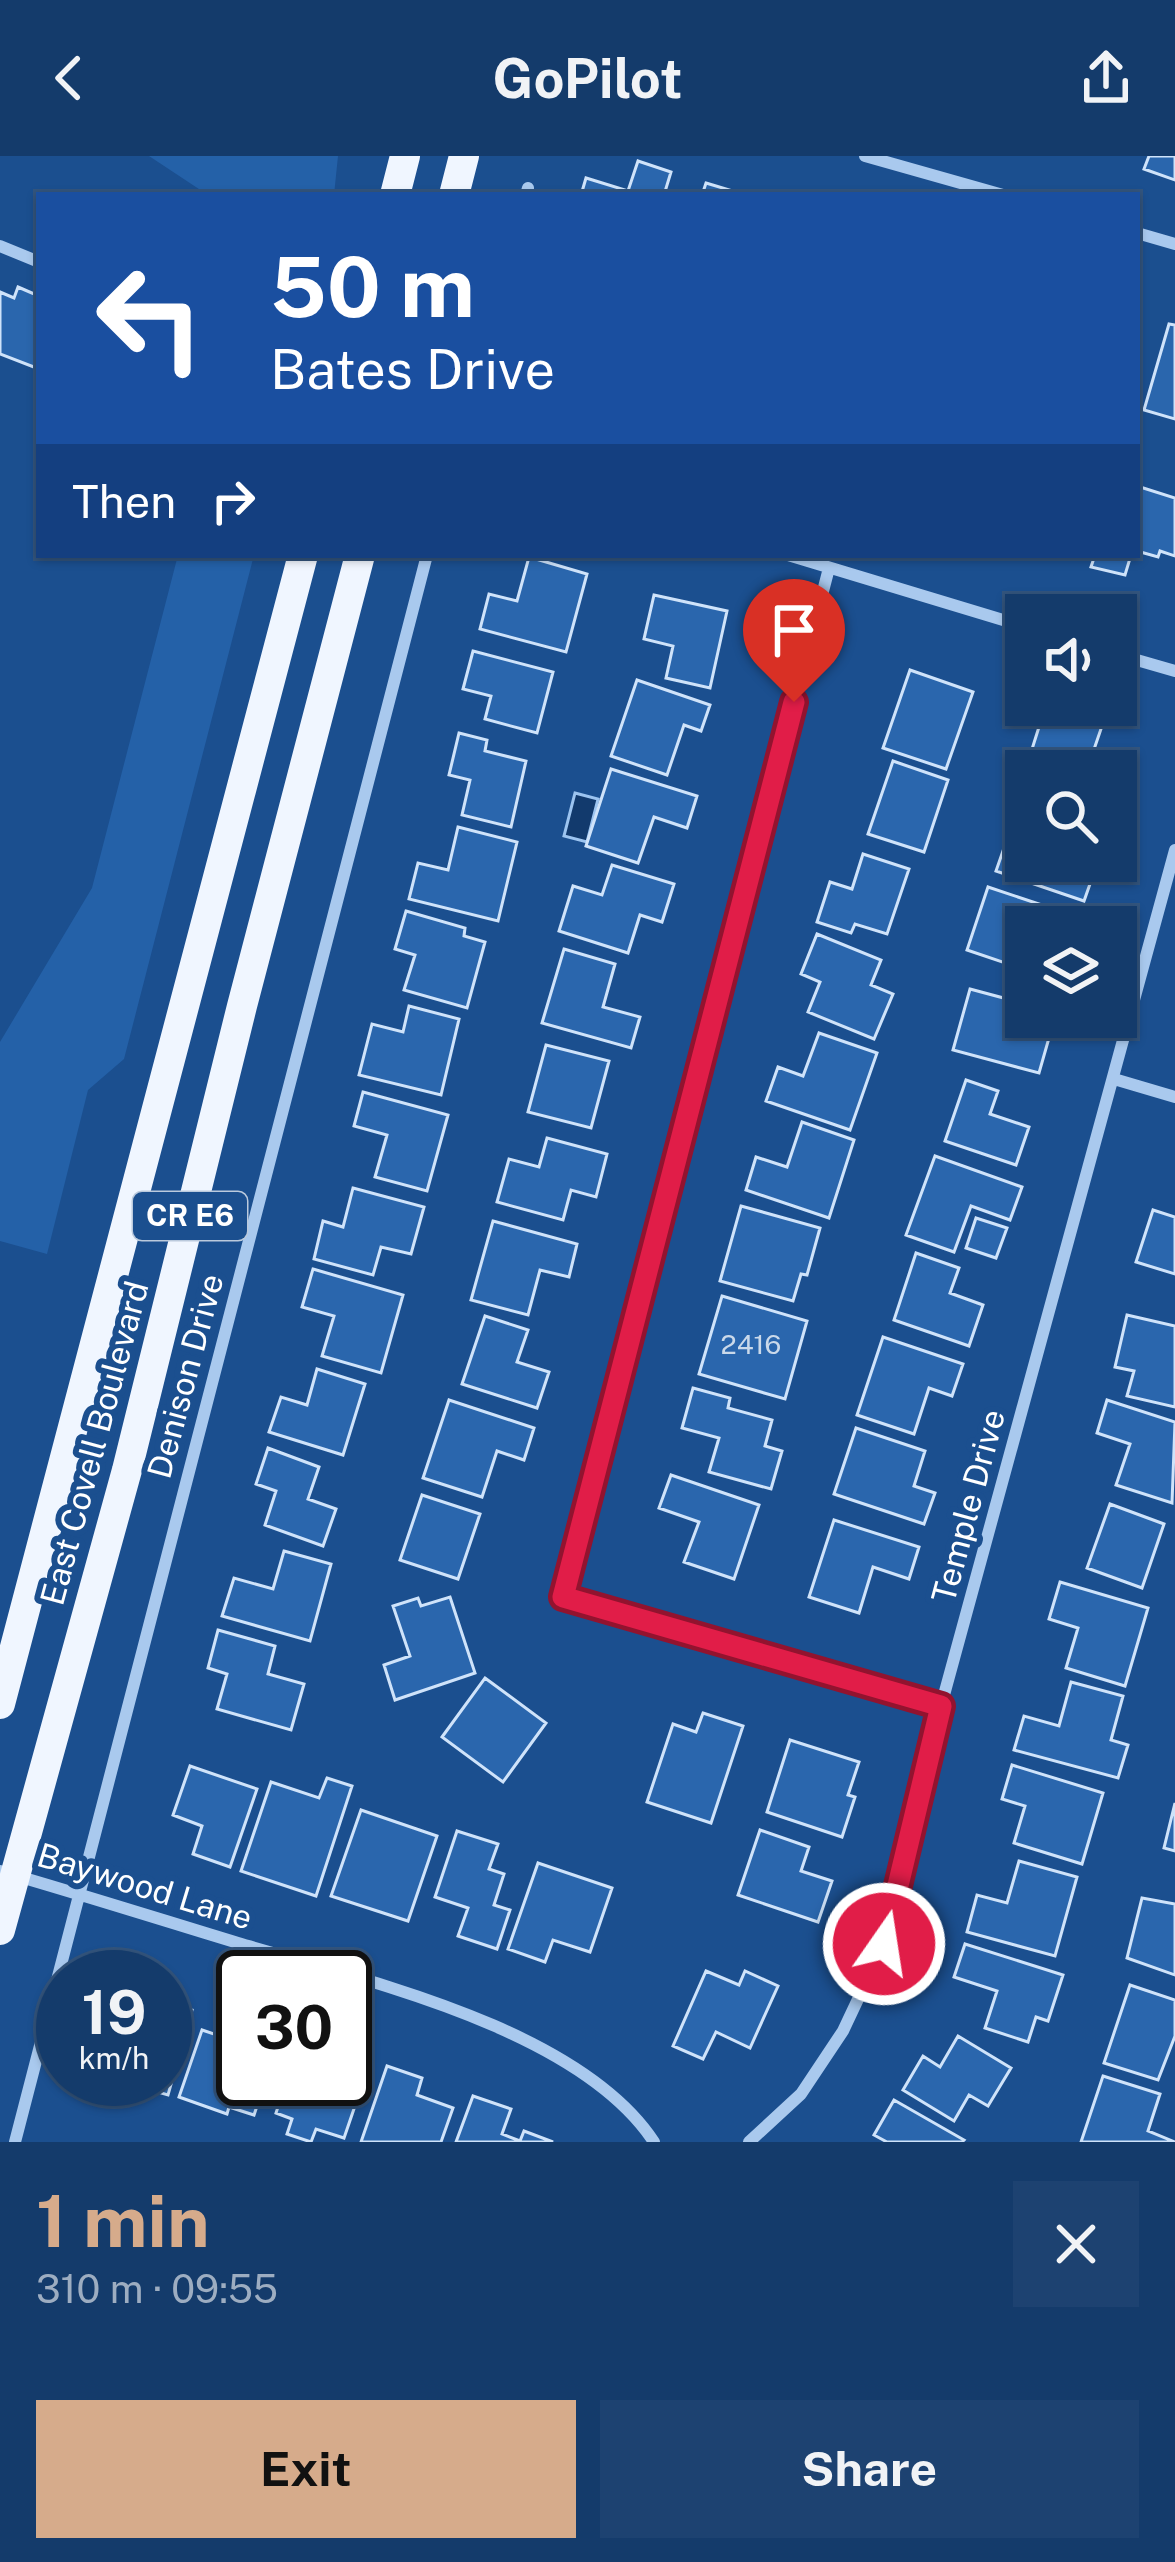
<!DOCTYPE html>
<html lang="en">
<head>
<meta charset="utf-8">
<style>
  :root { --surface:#143b6b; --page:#1d4271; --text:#f1f3f6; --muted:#9dadc1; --line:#33557e; --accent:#d6ab8b }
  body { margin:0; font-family:"Public Sans",sans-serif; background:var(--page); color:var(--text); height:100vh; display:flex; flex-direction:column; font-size:45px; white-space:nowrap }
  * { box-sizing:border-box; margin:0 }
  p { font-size:39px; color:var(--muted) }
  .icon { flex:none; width:66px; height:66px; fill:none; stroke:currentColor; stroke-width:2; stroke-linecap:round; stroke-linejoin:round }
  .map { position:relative; height:1986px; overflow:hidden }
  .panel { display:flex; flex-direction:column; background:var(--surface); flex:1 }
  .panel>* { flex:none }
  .hud { position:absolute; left:36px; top:36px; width:1104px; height:366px; border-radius:0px; box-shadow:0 3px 9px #0004,0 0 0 3px var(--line); background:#1a4fa0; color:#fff; overflow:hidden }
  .buttons { position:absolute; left:1005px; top:438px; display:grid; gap:24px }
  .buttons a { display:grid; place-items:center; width:132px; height:132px; border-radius:0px; background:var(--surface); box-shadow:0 3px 9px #0004,0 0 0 3px var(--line); font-size:60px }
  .speed { position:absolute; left:36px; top:1794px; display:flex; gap:24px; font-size:60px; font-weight:700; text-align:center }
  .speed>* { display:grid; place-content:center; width:156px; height:156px; border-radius:50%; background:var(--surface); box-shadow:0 3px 9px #0004,0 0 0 3px var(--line); line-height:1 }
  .speed small { font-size:30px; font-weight:400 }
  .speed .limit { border:6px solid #111; border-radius:18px; background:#fff; color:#111 }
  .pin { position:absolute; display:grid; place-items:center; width:102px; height:102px; color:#fff; margin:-123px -51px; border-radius:50% 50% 50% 0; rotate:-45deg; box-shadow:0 0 12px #0007 }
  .pin .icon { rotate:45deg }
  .me { position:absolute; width:132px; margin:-66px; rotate:13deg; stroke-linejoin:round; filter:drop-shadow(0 0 9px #0008) }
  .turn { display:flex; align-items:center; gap:42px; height:252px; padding:0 36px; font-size:54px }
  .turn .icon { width:156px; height:156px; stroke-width:2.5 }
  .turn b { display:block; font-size:84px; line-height:102px }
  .then { display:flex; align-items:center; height:114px; padding:0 36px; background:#0003; gap:24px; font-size:45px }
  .round { display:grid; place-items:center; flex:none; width:126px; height:126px; border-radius:0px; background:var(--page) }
  .overview { display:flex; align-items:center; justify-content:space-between; height:204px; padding:0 36px }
  h1 { font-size:72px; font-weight:700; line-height:90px; color:var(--accent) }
  .cta { display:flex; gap:24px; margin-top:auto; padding:24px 36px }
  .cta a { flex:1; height:138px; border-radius:0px; background:var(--accent); color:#111; font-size:48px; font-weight:700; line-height:138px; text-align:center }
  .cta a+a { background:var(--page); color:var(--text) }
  header { display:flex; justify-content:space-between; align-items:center; height:156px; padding:0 36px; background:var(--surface); font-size:54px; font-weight:700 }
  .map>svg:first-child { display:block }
  .green { fill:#2461a8 }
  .water { fill:#123a6d; stroke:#9cc4f0; stroke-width:3 }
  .building { fill:#2a66ad; stroke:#cfe3fa; stroke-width:3 }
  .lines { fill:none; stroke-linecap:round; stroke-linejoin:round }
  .street { stroke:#a9c9ee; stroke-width:12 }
  .primary { stroke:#f0f6ff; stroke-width:30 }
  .route-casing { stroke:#92132f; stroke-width:30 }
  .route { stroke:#e11d48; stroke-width:21 }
  .labels { text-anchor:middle; stroke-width:12; stroke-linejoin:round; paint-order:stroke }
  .number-label { font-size:27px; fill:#cad9ea }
  .shield { fill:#1b4f8f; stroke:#bbcadd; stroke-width:3 }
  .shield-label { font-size:30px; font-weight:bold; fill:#fff }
  .street-label { font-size:33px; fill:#fff; stroke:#1b4f8f }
</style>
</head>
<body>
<header><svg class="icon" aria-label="back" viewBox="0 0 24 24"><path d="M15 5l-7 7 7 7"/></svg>GoPilot<svg class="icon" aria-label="share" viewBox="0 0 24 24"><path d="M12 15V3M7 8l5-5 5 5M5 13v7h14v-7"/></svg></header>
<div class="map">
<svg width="1175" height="1986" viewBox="0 0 1175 1986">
  <rect width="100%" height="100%" fill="#1b4f8f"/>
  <!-- green -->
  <path class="green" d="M149 0H338L334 39H208Z
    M178 399H254L124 903 88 934 47 1098 0 1085V886L92 732Z"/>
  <!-- water -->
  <path class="water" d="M575 637 598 643 587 686 564 680Z"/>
  <!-- building -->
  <path class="building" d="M1149 0H1175V24L1144 13Z
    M638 5 671 16 664 39H581L586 22 628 35Z
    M706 27 743 38V39H702Z
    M18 131 39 140V213L0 198V136L14 142Z
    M1169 168 1175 169V263L1144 254Z
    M1137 330 1175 342V400L1160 395 1158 401 1137 395Z
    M1095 399H1131L1125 419 1091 411Z
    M529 401 587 418 566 496 480 473 489 438 517 445Z
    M654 439 727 455 710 532 666 522 673 490 644 483Z
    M473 495 553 516 537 577 485 563 491 540 463 533Z
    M910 514 973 536 946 613 883 592Z
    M637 524 710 549 701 575 684 569 667 619 611 600Z
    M1045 552 1102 570 1089 608 1111 615H1026V630L1021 628Z
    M459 577 487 584 485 595 526 605 511 671 462 659 470 624 449 619Z
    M893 605 948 624 924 696 868 678Z
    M611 613 697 640 687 672 654 661 638 707 586 690Z
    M1022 640 1026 641V705L1097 708 1084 745 996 715Z
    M458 671 517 686 498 765 409 743 418 707 448 714Z
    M863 698 909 713 887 778 855 768 851 777 817 766 830 726 852 733Z
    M612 709 674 728 662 766 640 759 628 797 559 775 573 730 602 739Z
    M988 731 1057 754 1052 771H1026V814L967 794Z
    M406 755 465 772 464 780 485 786 467 852 404 834 415 799 395 793Z
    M817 778 881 804 871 829 893 838 874 883 808 856 820 826 801 818Z
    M564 793 615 808 603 851 640 861 631 892 542 867Z
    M970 833 1026 848V861H1055L1039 917 953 894Z
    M409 850 459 863 441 939 359 919 372 868 403 876Z
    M819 877 877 897 850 974 766 945 778 911 803 920Z
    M546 889 609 905 591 972 528 956Z
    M966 924 998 935 990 958 1029 971 1016 1009 945 985Z
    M363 936 448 959 427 1035 375 1021 387 979 354 970Z
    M802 966 854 984 829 1062 746 1034 756 1001 787 1011Z
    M547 982 607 998 596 1041 571 1034 563 1064 497 1046 509 1003 539 1011Z
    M935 1000 1022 1031 1010 1064 971 1050 954 1096 906 1079Z
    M353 1032 424 1051 411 1098 381 1091 373 1119 314 1103 323 1065 343 1071Z
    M741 1050 820 1072 807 1119 801 1118 793 1145 720 1125Z
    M1153 1054 1175 1061V1118L1136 1106Z
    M976 1062 1007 1072 996 1102 966 1092Z
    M493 1065 577 1088 569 1121 540 1114 528 1159 471 1144Z
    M916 1097 959 1112 950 1137 983 1149 969 1190 894 1164Z
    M313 1113 403 1139 381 1217 322 1200 334 1160 302 1151Z
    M722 1140 807 1165 785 1243 699 1218Z
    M1127 1159 1175 1170V1251L1127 1240 1134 1215 1115 1211Z
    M485 1160 528 1174 517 1206 549 1216 537 1252 462 1228Z
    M883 1181 963 1208 952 1240 929 1232 914 1278 857 1259Z
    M317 1213 365 1228 343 1299 269 1276 281 1241 307 1249Z
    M693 1232 730 1242 728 1252 772 1264 765 1290 782 1295 771 1333 709 1316 719 1282 682 1272Z
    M449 1244 534 1272 524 1304 497 1295 482 1341 423 1322Z
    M1107 1244 1175 1266 1172 1347 1116 1329 1130 1288 1097 1277Z
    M856 1272 925 1295 914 1330 935 1337 924 1368 834 1338Z
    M268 1292 319 1311 308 1343 336 1353 323 1390 265 1369 276 1335 256 1328Z
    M671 1319 759 1349 734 1423 684 1406 699 1366 659 1352Z
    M422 1339 480 1358 458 1423 400 1404Z
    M1110 1348 1164 1368 1142 1432 1087 1412Z
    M834 1364 919 1391 909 1423 873 1411 859 1457 809 1441Z
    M284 1395 331 1408 310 1485 222 1460 234 1422 273 1433Z
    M1060 1426 1148 1452 1125 1530 1066 1512 1078 1472 1049 1463Z
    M450 1441 475 1517 395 1544 384 1509 410 1500 393 1450 418 1442 421 1450Z
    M218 1474 275 1490 268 1518 304 1528 291 1574 217 1553 227 1518 208 1512Z
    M485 1522 546 1567 503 1626 442 1581Z
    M1071 1526 1123 1540 1111 1584 1128 1589 1118 1622 1014 1594 1024 1560 1059 1570Z
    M703 1557 743 1570 711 1667 647 1646 673 1568 696 1576Z
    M790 1584 859 1606 848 1639 855 1641 842 1681 767 1656Z
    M1012 1609 1103 1637 1082 1708 1014 1687 1025 1650 1002 1643Z
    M190 1610 257 1633 230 1711 193 1698 202 1670 173 1659Z
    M327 1622 352 1630 316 1740 241 1715 271 1626 319 1642Z
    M1175 1647V1695L1164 1692Z
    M361 1654 437 1680 408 1765 331 1740Z
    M760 1674 809 1691 801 1715 832 1725 818 1766 738 1739Z
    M457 1675 498 1688 489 1713 504 1718 494 1749 510 1754 497 1793 458 1780 468 1752 435 1741Z
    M1019 1705 1077 1721 1055 1800 967 1776 977 1739 1007 1747Z
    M538 1707 612 1732 590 1796 553 1784 545 1806 508 1793Z
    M1142 1742 1175 1748V1819L1127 1802Z
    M965 1788 1063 1819 1048 1865 1036 1861 1028 1886 985 1872 997 1835 954 1821Z
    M706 1815 739 1829 745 1815 778 1830 750 1892 716 1876 703 1903 673 1890Z
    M1130 1829 1175 1844V1880L1158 1924 1104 1907Z
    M165 1846 192 1854 168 1939 112 1923H165Z
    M243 1871V1923H266L254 1959 229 1951 227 1958 179 1941 202 1874 238 1886Z
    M958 1880 1011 1912 988 1950 969 1939 954 1965 903 1934 923 1900 940 1911Z
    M345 1898 370 1906 344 1982 316 1973 311 1986 287 1978 292 1963 276 1957 287 1923H345Z
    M387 1910 422 1922 417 1939 453 1952 441 1986H361Z
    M1103 1920 1160 1938 1148 1975 1175 1986H1081Z
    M473 1940 511 1953 502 1978 520 1985 524 1975 553 1986H456Z
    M894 1944 964 1984 962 1986H887L874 1979Z"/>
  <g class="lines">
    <!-- street -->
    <path class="street" d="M865 0 1003 39
      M526 39 528 32
      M1137 77 1175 88
      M0 90 39 106
      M788 399 1026 471
      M829 412 563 1441 941 1550
      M1116 498 1175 515
      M1114 923 1175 941
      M0 1715C80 1738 159 1763 238 1787 363 1824 579 1872 654 1986
      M15 1986 427 399
      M749 1986 801 1938 843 1875 884 1788 941 1550 1175 694"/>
    <!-- primary -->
    <path class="primary" d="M395 39 405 0
      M454 39 464 0
      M0 1548 303 399
      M0 1774 127 1314 242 850 360 399"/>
  </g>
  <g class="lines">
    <!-- route casing -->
    <g class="route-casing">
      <path id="route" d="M794 546 563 1441 941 1550 884 1788"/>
    </g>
    <!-- route -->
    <use href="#route" class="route"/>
  </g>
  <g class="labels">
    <!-- number labels -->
    <g class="number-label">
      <text x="751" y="1198">2416</text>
    </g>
    <!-- shield labels -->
    <rect class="shield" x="133" y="1036" width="114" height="48" rx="9"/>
    <g class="shield-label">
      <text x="190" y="1070">CR E6</text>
    </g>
    <!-- street labels -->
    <g class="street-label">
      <text transform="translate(185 1220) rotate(-75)" y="12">Denison Drive</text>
      <text transform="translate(94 1287) rotate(-75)" y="12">East Covell Boulevard</text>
      <text transform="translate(968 1350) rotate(-75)" y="12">Temple Drive</text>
      <text transform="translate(145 1730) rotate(17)" y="12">Baywood Lane</text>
    </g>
  </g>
</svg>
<div class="buttons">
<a><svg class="icon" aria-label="sound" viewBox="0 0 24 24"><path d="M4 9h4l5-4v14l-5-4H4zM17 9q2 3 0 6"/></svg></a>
<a><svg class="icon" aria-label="search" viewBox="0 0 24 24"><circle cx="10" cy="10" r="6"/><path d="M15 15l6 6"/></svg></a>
<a><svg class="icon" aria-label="layers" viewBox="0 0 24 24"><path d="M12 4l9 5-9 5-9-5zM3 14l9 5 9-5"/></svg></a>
</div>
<div class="speed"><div>19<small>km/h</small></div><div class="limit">30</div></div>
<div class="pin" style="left:794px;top:546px;background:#d93025"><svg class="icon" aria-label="arrive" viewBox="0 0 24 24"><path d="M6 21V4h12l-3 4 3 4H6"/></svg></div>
<svg class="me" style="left:884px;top:1788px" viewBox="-20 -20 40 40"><circle r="17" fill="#e11d48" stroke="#fff" stroke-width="3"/><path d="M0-11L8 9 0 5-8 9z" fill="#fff"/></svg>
<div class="hud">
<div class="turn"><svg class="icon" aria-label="left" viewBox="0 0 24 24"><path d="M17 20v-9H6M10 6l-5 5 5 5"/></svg><div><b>50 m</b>Bates Drive</div></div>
<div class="then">Then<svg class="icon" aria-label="right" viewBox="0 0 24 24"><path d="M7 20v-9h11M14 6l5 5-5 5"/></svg></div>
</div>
</div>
<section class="panel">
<div class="overview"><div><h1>1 min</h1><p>310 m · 09:55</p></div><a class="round"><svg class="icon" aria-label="close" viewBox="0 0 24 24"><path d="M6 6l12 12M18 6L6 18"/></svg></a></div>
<div class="cta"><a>Exit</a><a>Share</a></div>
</section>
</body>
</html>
